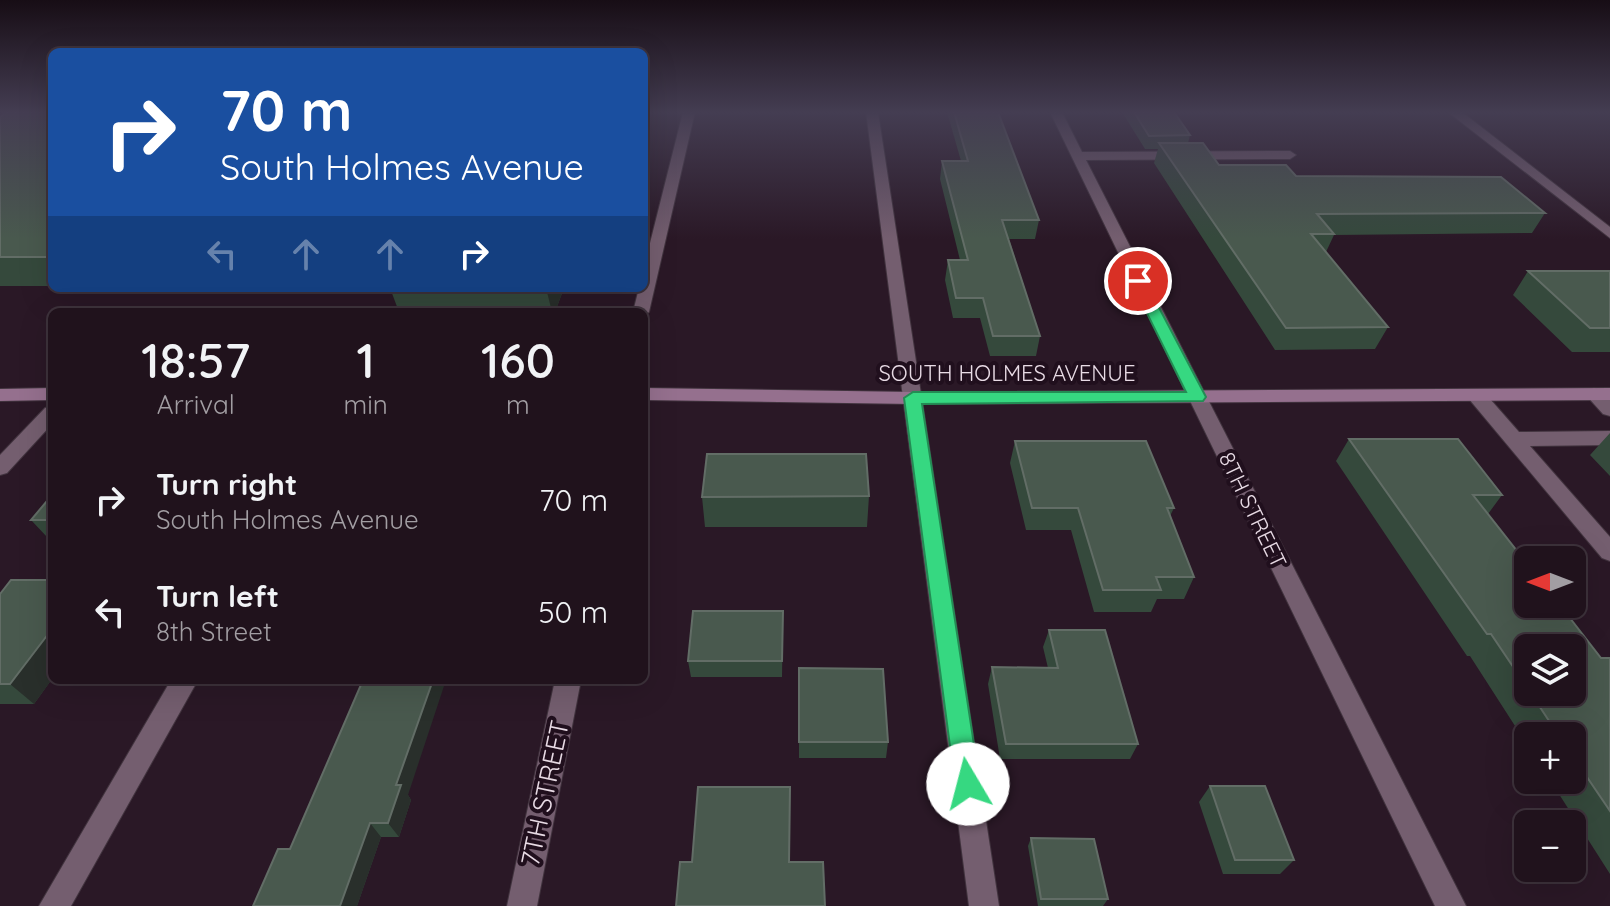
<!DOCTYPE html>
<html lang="en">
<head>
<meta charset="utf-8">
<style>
  :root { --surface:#20121c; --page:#281b25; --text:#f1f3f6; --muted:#a29ea3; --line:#3d323b }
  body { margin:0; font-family:Quicksand,sans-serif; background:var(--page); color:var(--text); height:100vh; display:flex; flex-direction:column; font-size:30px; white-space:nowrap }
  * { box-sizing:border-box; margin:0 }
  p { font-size:26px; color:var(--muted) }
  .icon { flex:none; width:44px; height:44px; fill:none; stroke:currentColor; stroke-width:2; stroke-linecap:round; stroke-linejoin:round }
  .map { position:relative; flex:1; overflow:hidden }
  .panel { position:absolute; left:48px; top:308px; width:600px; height:376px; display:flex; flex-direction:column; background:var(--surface); border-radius:12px; box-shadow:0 8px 32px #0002,0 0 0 2px var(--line) }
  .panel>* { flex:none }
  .guide { position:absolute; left:48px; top:48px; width:600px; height:244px; border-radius:12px; box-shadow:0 8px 32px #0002,0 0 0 2px var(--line); background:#1a4fa0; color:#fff; overflow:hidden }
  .needle { width:52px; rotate:270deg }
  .controls { position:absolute; left:1514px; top:546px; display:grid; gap:16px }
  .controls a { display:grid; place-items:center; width:72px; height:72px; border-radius:12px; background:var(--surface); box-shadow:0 8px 32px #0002,0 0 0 2px var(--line); font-size:40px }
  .pin { position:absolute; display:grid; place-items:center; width:68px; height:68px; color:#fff; margin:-34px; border:4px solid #fff; border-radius:50%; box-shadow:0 2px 8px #0007 }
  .me { position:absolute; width:88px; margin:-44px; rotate:352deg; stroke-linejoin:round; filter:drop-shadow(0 0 6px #0008) }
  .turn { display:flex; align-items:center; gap:28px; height:168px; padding:0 40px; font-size:36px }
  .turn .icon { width:104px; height:104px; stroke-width:2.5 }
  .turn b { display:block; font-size:56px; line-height:68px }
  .lanes { display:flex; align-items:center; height:76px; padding:0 40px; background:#0003; justify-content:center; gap:40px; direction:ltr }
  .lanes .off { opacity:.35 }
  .eta { display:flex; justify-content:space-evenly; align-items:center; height:136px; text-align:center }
  .eta b { font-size:48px; font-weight:600; line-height:56px }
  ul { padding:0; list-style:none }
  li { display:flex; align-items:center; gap:24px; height:112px; padding:0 40px }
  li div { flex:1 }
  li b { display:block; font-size:30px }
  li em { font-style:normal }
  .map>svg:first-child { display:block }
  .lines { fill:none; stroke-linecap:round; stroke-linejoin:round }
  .service-casing { stroke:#41333e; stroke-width:2 }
  .minor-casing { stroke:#41333e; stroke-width:2 }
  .tertiary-casing { stroke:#41333e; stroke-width:2 }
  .secondary-casing { stroke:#41333e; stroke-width:2 }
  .service { fill:#745e6f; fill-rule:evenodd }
  .minor { fill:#745e6f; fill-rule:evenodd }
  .tertiary { fill:#745e6f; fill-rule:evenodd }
  .secondary { fill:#95708e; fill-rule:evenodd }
  .wall { fill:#35493c; fill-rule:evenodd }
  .shaded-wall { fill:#292f2b }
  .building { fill:#49594e; stroke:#626d66; stroke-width:2 }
  .route { fill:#36d881; stroke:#238c54; stroke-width:2 }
  .labels { text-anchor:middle; stroke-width:8; stroke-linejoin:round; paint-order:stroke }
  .street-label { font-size:22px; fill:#e8dbe5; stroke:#200f1d }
  .near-street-label { font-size:26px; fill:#e8dbe5; stroke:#200f1d }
</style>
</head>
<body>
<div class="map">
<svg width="1610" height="906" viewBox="0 0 1610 906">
  <rect width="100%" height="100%" fill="#2a1826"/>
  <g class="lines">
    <!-- service casing -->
    <g class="service-casing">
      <path id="service" d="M866 112H878L999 906H969Z
        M1594 388 1610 399V416L1603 414 1585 394Z
        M1476 389 1483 391 1519 432 1610 431V445L1530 446 1610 537V561L1602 558 1469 399 1467 395 1469 391Z
        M171 680H198L71 906H39Z"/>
    </g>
    <!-- minor casing -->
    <g class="minor-casing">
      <path id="minor" d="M683 112H695L649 312 644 316V312H633L639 288H644V267Z
        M1050 112H1062L1082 152 1290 151 1296 155 1290 159 1086 160 1466 906H1435Z
        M555 680H581L537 906H507Z"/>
    </g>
    <!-- tertiary casing -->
    <g class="tertiary-casing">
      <path id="tertiary" d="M1448 112H1462L1610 227V238Z
        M52 406V424L7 473 0 475V455L45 408Z"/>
    </g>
    <!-- secondary casing -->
    <g class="secondary-casing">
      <path id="secondary" d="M52 388V400L0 401V389Z
        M644 388 913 392 1610 388V400L913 404 644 400Z"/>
    </g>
    <!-- service -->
    <use href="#service" class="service"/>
    <!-- minor -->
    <use href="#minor" class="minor"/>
    <!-- tertiary -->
    <use href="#tertiary" class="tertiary"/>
    <!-- secondary -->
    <use href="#secondary" class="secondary"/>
  </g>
  <!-- wall -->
  <path class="wall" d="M52 112V286H0V117Z
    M947 112H998L1039 220 1035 239H1009L1040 336 1036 356H990L980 318H953L945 280 948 260H960L940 179 942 161H961Z
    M1122 112H1174L1190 135 1188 143 1219 165 1545 213 1532 233 1334 235 1326 252 1388 327 1375 349 1275 350 1154 163 1158 149H1145Z
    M1528 271H1610V352H1572L1513 295Z
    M194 288H281L277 292 196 293Z
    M390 288H564L555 312H399Z
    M1610 433V476L1590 455Z
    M1349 439 1502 495 1488 514 1601 658H1610V874L1550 780H1572V736H1528V746L1470 656H1467L1336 461ZM1528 648 1572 692H1528Z
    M1015 441 1174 508 1170 516 1194 577 1184 599H1157L1151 612H1094L1071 530H1026L1010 463Z
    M52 495V537H47L31 520Z
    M869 496 867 527H705L702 497Z
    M52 580V679L34 704H0V594Z
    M783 611 782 677H691L688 661Z
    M1049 630 1138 744 1130 759H1000L988 684 992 667 1048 668 1043 647Z
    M799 668 888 742 886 758H799Z
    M1210 786 1294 860 1280 874H1223L1199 802Z
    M408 795 411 800 399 837H381L357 906H253L290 849Z
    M1031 838 1108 899 1103 906H1038L1028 846Z"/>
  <!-- shaded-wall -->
  <path class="shaded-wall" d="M546 288H564L555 312H552Z
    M52 629V679L34 704 10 684Z
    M433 680H446L408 795 411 800 399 837 388 823 396 785Z
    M370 823 381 837 357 906H340Z"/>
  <!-- building -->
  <path class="building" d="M7 112H52V257H0V117Z
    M954 112H998L1039 220H1002L1040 336H993L983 298H956L948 260H968L942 161H968Z
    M1134 112H1174L1190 135 1149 136Z
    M1159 143H1203L1219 165H1286L1296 176 1501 177 1545 213 1317 214 1334 234H1311L1388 327 1286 328Z
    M1528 271H1610V328H1590Z
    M1349 439H1458L1502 495H1473L1528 565V604H1559L1601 658H1610V811L1572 755V736H1559L1530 692H1572V648H1528V689L1491 634H1487Z
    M1015 441H1146L1174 508H1167L1194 577H1156L1161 590H1103L1078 508H1032Z
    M707 454H866L869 496 702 497Z
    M52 495V520H31Z
    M11 580H52V629L10 684H0V594Z
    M693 611H783L782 661H688Z
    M1049 630H1105L1138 744H1006L992 667 1058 668Z
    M799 668 883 669 888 742H799Z
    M363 680H433L396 785H401L388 823H370L340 906H253L278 849H290Z
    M1210 786H1265L1294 860H1235Z
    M698 787H790L789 862H823L825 906H676L680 862H692Z
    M1031 838 1094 839 1108 899H1041Z"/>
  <!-- sky -->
  <linearGradient id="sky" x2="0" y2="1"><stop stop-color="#170d15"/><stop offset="0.47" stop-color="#443d52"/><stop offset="1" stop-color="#443d52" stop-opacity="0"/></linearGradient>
  <rect width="1610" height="239" fill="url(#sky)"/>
  <!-- route -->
  <path class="route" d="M1138 277 1145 281 1206 397 1203 401 922 404 980 784 977 793 968 797 959 793 955 784 904 398 913 392H1186L1131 281Z"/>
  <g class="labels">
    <!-- street labels -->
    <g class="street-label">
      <text x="1007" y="381">SOUTH HOLMES AVENUE</text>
      <text transform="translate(1253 510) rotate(64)" y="8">8TH STREET</text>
    </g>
    <!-- near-street labels -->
    <g class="near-street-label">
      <text transform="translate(545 793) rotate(-78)" y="9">7TH STREET</text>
    </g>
  </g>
</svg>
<div class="controls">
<a><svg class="needle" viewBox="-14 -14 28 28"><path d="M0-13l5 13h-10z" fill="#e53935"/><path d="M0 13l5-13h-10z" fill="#a29ea3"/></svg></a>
<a><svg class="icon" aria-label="layers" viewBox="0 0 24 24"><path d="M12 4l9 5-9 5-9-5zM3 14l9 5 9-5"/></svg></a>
<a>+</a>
<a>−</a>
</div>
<div class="pin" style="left:1138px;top:281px;background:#d93025"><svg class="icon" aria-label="arrive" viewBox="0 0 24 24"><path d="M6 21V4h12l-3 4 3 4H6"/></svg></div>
<svg class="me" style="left:968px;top:784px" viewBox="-20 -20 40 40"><circle r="19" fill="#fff"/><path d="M0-13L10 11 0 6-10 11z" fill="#36d881"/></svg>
<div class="guide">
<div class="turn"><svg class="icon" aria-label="right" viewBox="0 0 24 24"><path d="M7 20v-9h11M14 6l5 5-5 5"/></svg><div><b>70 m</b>South Holmes Avenue</div></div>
<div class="lanes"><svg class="icon off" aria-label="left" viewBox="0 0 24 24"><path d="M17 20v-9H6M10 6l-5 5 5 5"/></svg><svg class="icon off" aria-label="ahead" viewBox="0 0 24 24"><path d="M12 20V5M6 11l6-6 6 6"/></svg><svg class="icon off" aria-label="ahead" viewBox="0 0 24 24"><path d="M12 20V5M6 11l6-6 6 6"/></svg><svg class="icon" aria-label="right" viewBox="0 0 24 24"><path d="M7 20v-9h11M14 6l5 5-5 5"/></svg></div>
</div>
<section class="panel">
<div class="eta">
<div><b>18:57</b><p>Arrival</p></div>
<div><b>1</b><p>min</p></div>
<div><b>160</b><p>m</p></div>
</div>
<ul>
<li><svg class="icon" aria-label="right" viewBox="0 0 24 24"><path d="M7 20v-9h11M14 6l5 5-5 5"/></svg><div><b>Turn right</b><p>South Holmes Avenue</p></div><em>70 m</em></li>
<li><svg class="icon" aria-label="left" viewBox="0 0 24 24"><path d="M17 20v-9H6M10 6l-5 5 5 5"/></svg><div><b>Turn left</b><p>8th Street</p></div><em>50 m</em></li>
</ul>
</section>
</div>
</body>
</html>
